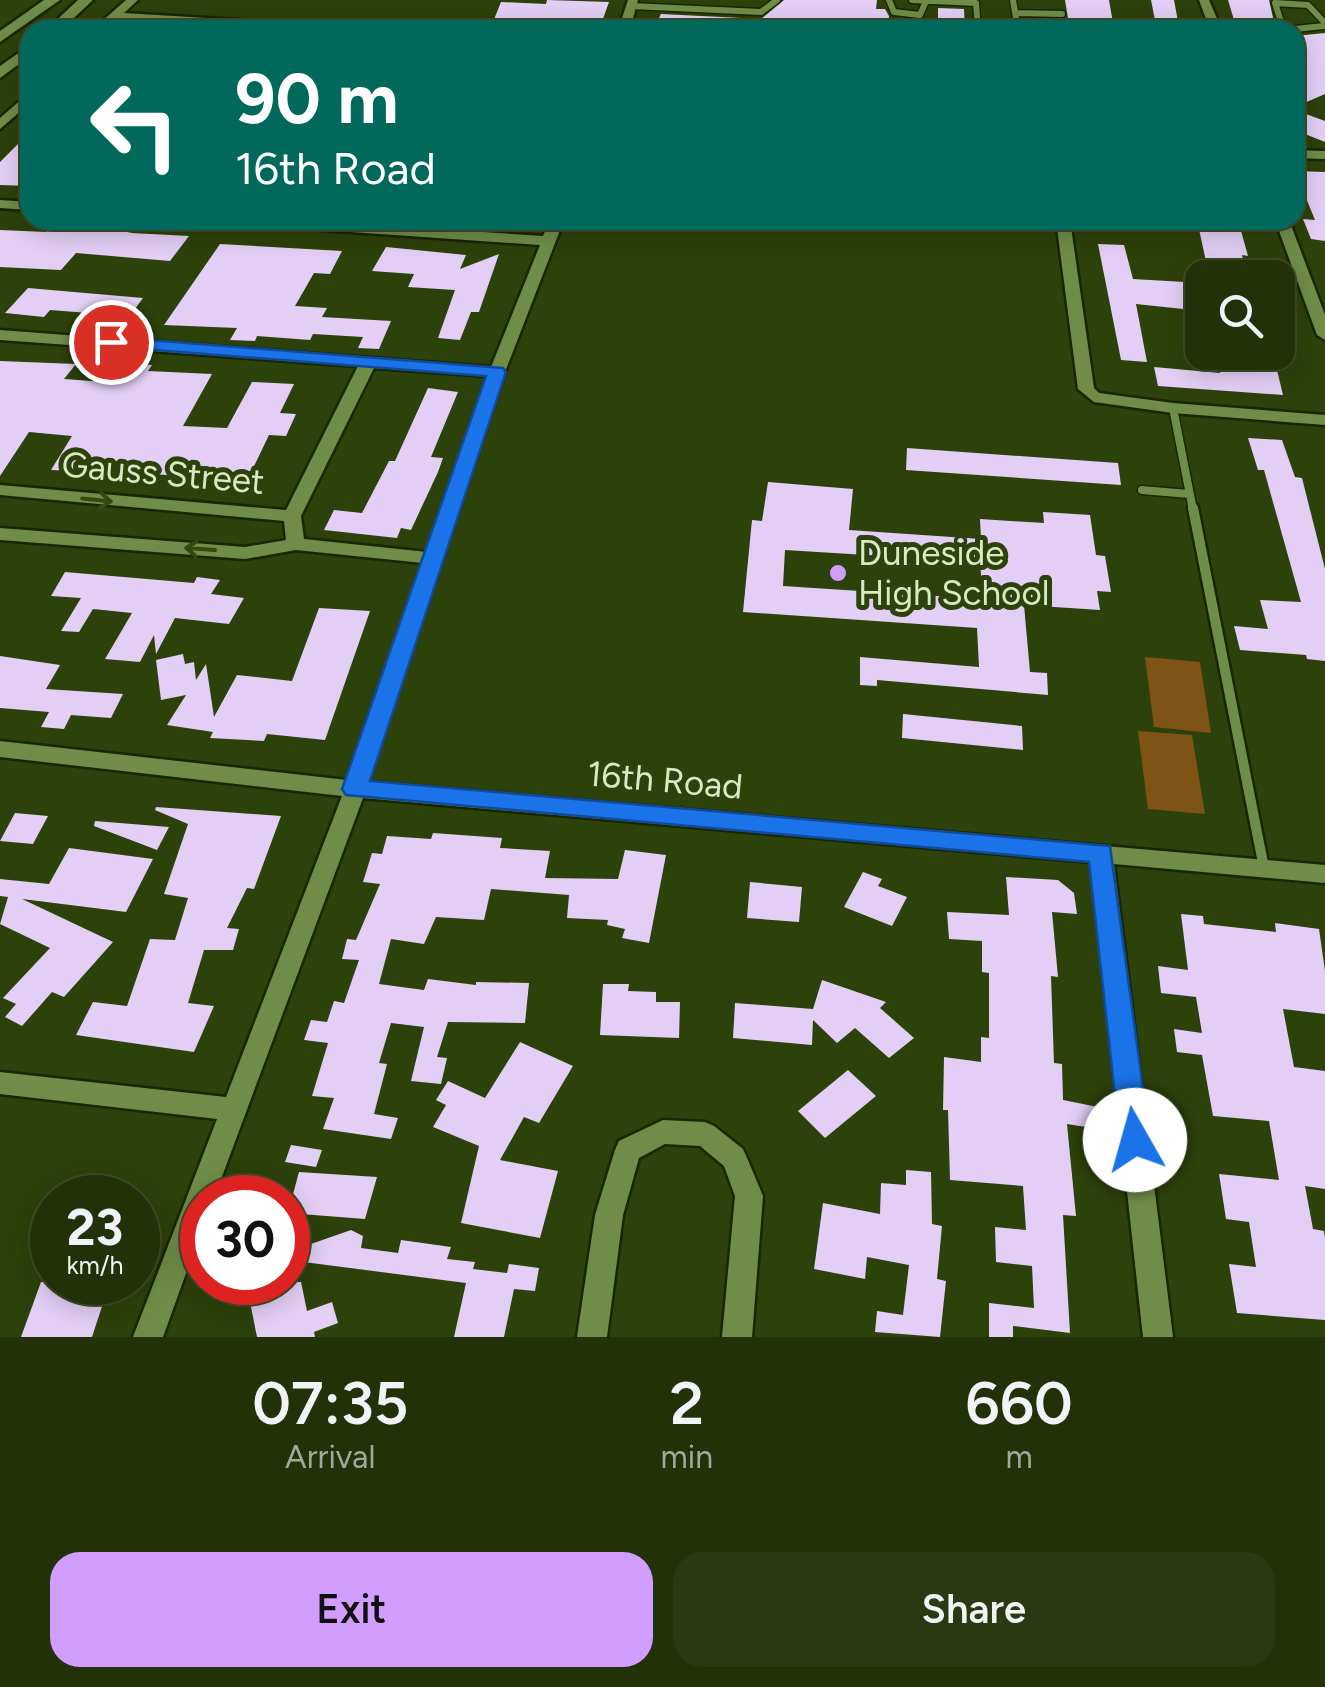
<!DOCTYPE html>
<html lang="en">
<head>
<meta charset="utf-8">
<style>
  :root { --surface:#223108; --page:#2a3912; --text:#f1f3f6; --muted:#a2a99c; --line:#3f4c29; --accent:#d19dfe }
  body { margin:0; font-family:Figtree,sans-serif; background:var(--page); color:var(--text); height:100vh; display:flex; flex-direction:column; font-size:38px; white-space:nowrap }
  * { box-sizing:border-box; margin:0 }
  p { font-size:32px; color:var(--muted) }
  .icon { flex:none; width:55px; height:55px; fill:none; stroke:currentColor; stroke-width:2; stroke-linecap:round; stroke-linejoin:round }
  .map { position:relative; height:1337px; overflow:hidden }
  .side { display:flex; flex-direction:column; background:var(--surface); flex:1 }
  .side>* { flex:none }
  .top-card { position:absolute; left:20px; top:20px; width:1285px; height:210px; border-radius:30px; box-shadow:0 5px 25px #0003,0 0 0 2px var(--line); background:#00695c; color:#fff; overflow:hidden }
  .tools { position:absolute; left:1185px; top:260px; display:grid; gap:20px }
  .tools a { display:grid; place-items:center; width:110px; height:110px; border-radius:20px; background:var(--surface); box-shadow:0 5px 25px #0003,0 0 0 2px var(--line); font-size:50px }
  .speed { position:absolute; left:30px; top:1175px; display:flex; gap:20px; font-size:50px; font-weight:700; text-align:center }
  .speed>* { display:grid; place-content:center; width:130px; height:130px; border-radius:50%; background:var(--surface); box-shadow:0 5px 25px #0003,0 0 0 2px var(--line); line-height:1 }
  .speed small { font-size:25px; font-weight:400 }
  .speed .limit { border:15px solid #d22; background:#fff; color:#111 }
  .pin { position:absolute; display:grid; place-items:center; width:85px; height:85px; color:#fff; margin:-42px; border:5px solid #fff; border-radius:50%; box-shadow:0 2px 10px #0007 }
  .me { position:absolute; width:110px; margin:-55px; rotate:353deg; stroke-linejoin:round; filter:drop-shadow(0 0 8px #0008) }
  .turn { display:flex; align-items:center; gap:35px; height:210px; padding:0 50px; font-size:45px }
  .turn .icon { width:130px; height:130px; stroke-width:2.5 }
  .turn b { display:block; font-size:70px; line-height:85px }
  .eta { display:flex; justify-content:space-evenly; align-items:center; height:170px; text-align:center }
  .eta b { font-size:60px; font-weight:600; line-height:70px }
  .cta { display:flex; gap:20px; margin-top:auto; padding:20px 50px }
  .cta a { flex:1; height:115px; border-radius:30px; background:var(--accent); color:#111; font-size:40px; font-weight:600; line-height:115px; text-align:center }
  .cta a+a { background:var(--page); color:var(--text) }
  .map>svg:first-child { display:block }
  .green { fill:#7f5216 }
  .building { fill:#e3cff6; fill-rule:evenodd }
  .lines { fill:none; stroke-linecap:round; stroke-linejoin:round }
  .service-far2-casing { stroke:#182602; stroke-width:9 }
  .service-far1-casing { stroke:#182602; stroke-width:11 }
  .service-casing { stroke:#182602; stroke-width:15 }
  .minor-casing { stroke:#182602; stroke-width:5 }
  .secondary-casing { stroke:#182602; stroke-width:5 }
  .service-far2 { stroke:#6f8d48; stroke-width:6 }
  .service-far1 { stroke:#6f8d48; stroke-width:8 }
  .service { stroke:#6f8d48; stroke-width:10 }
  .minor { fill:#6f8d48; fill-rule:evenodd }
  .secondary { fill:#6f8d48; fill-rule:evenodd }
  .oneway { stroke:#344910 }
  .route { fill:#1a73e8; stroke:#114b97; stroke-width:2.5 }
  .poi-dot { fill:#d19dfe; stroke:#2d410a; stroke-width:4 }
  .labels { text-anchor:middle; stroke-width:10; stroke-linejoin:round; paint-order:stroke }
  .street-label { font-size:35px; fill:#d7e9c5; stroke:#2d410a }
  .poi-label { font-size:35px; fill:#d7e9c5; stroke:#2d410a; text-anchor:start }
</style>
</head>
<body>
<div class="map">
<svg width="1325" height="1337" viewBox="0 0 1325 1337">
  <rect width="100%" height="100%" fill="#2d410a"/>
  <!-- green -->
  <path class="green" d="M1145 657 1200 662 1211 733 1154 727Z
    M1138 731 1192 735 1205 814 1148 809Z"/>
  <!-- building -->
  <path class="building" d="M547 0 609 2 599 30 491 27 501 2 546 4Z
    M784 0H877L876 9H885L889 16 888 30 678 27 653 30 661 14 761 19Z
    M1065 0H1109L1113 23 1088 21 1090 30H1070Z
    M1151 0H1174L1179 27 1156 25Z
    M1228 0H1269L1274 22 1234 20Z
    M938 8 964 9 965 30H938Z
    M1325 33V94L1295 107V36Z
    M1295 110 1325 121V142L1295 130Z
    M30 132V186L0 185V162Z
    M1295 171 1325 172V241L1311 239 1303 219 1315 220Z
    M1197 220H1238L1248 256 1242 255 1245 268 1207 266Z
    M100 225 121 226 118 230 132 233 189 236 170 261 76 253 61 270 0 267V230L46 232 51 226 98 228Z
    M220 244 342 251 330 274 314 273 295 306 327 308 322 317 391 321 379 349 358 348 363 337 313 334 310 340 257 336 255 341 230 340 237 328 164 325Z
    M1098 244 1124 245 1133 279 1202 283V311L1136 304 1147 362 1121 360Z
    M386 247 466 255 460 269 499 254 479 312H471L460 340 438 338 455 290 408 287 414 274 372 271Z
    M28 288 143 298 126 321 98 319 102 314 50 310 44 317 5 313Z
    M0 361 76 364 64 379 105 382 119 362 152 365 148 371 212 374 183 426 227 428 252 382 294 384 280 413 296 414 286 436 269 435 245 485 178 481 181 476 124 472 131 462 87 460 75 471 51 470 72 436 29 432 0 476Z
    M1219 365 1277 370 1283 395 1158 386 1154 367 1220 373Z
    M428 388 458 392 431 457 443 458 438 472 411 530 401 528 397 538 324 530 334 510 362 513 389 461H395Z
    M1248 438 1282 440 1295 477 1302 478 1325 569V661L1307 659 1306 655 1240 650 1234 626 1268 629 1260 600 1301 602 1264 470H1258Z
    M907 448 1118 463 1121 485 906 470Z
    M768 482 853 489 849 530 981 539 980 519 1044 523 1043 512 1090 515 1096 555 1105 556 1111 592 1097 591 1100 610 1024 605 1030 672 1047 673 1048 695 877 680V686L860 685V657L979 667 977 628 743 612 752 520 762 521ZM785 550 980 562 983 599 783 586Z
    M65 572 194 583 197 577 220 580 211 594 244 598 229 624 175 618 156 654 154 635 140 662 105 659 132 613 93 609 79 632 61 631 81 598 51 596Z
    M319 608 370 611 325 740 267 734 264 741 210 738 213 732 167 725 186 695 161 700 156 660 183 654 185 664 194 662 196 680 206 664 214 717 237 675 292 681Z
    M0 656 60 665 46 689 123 694 111 718 71 715 64 729 41 727 49 712 0 708Z
    M903 714 1022 726 1023 750 902 738Z
    M156 807 281 816 254 889 247 888 227 928 239 929 233 950H204L188 1003 214 1006 194 1052 76 1035 93 1002 127 1006 150 939 175 940 188 898 164 894 188 824 155 810Z
    M15 813 48 816 33 844 0 841Z
    M95 821 169 827 157 850 94 826Z
    M433 833 502 838 500 848 550 851 545 878 618 879 625 850 666 855 649 943 622 938 625 929 607 925 608 920 567 918 569 895 491 889 484 920 436 917 424 944 391 939 379 984 424 990 428 979 476 985V982L529 983 525 1023 448 1022 437 1057 447 1058 441 1084 411 1081 424 1027 391 1023 379 1063 387 1064 374 1114 398 1118 391 1139 323 1129 334 1098 312 1096 328 1043 304 1040 311 1020 327 1022 334 1001 344 1003 359 960 342 959 347 939 356 940 380 884 363 882 372 853 382 854 387 836 431 839Z
    M69 848 153 859 126 912 22 899 113 942 64 997 52 992 22 1026 5 1017 16 1004 3 998 50 948 0 924 8 897 0 896V879L49 884Z
    M863 872 882 879 878 886 907 897 892 926 844 907Z
    M1006 877 1058 880 1074 893 1077 914 1052 912 1058 977 1051 976 1054 1063 1062 1064 1063 1100 1098 1107 1099 1129 1067 1124 1076 1216 1063 1215 1070 1333 1013 1326V1337H989V1303L1034 1308 1032 1266 996 1262 995 1227 1026 1230 1023 1186 950 1180 948 1110H943L944 1057 981 1062V1037L989 1038V973L982 972V941L949 939 947 912 1009 915Z
    M750 882 802 887 799 922 747 918Z
    M1181 914 1203 916 1204 924 1276 932 1275 923 1319 929 1325 971V1014L1283 1009 1294 1067 1325 1071V1189L1305 1186 1313 1229 1324 1231 1325 1238V1320L1237 1313 1229 1264 1256 1267 1249 1222 1226 1219 1219 1174 1279 1180 1269 1121 1213 1116 1202 1055 1177 1052 1174 1029 1202 1033 1196 997 1161 993 1158 966 1188 970Z
    M822 980 886 1002 880 1008 914 1038 889 1058 855 1028 837 1043 813 1020 812 1045 733 1038 735 1003 813 1009Z
    M603 984H629L628 991 656 992V1002H680L679 1038 600 1035Z
    M520 1042 573 1066 539 1123 524 1117 500 1160 558 1171 540 1238 461 1223 479 1146 433 1127 446 1105 436 1100 448 1081 485 1098Z
    M848 1070 876 1096 825 1138 798 1111Z
    M291 1145 322 1150 316 1167 285 1162Z
    M906 1170 931 1172 932 1224 942 1226 937 1279 946 1281 940 1337 875 1332 877 1311 903 1315 909 1265 867 1257 865 1279 814 1269 823 1203 880 1214 881 1183 906 1185Z
    M299 1172 377 1177 365 1219 288 1213Z
    M351 1230 363 1236 361 1248 398 1253 401 1240 451 1247 447 1259 475 1262 473 1269 507 1273 509 1264 539 1268 535 1291 514 1289 504 1337H454L466 1283 288 1260V1252Z
    M41 1282H110L92 1337H21Z
    M246 1282H301L307 1311 332 1302 338 1323 314 1332 315 1337H257Z"/>
  <g class="lines">
    <!-- service-far2 casing -->
    <g class="service-far2-casing">
      <path id="service-far2" d="M889 0 894 12 920 15 926 1
        M912 0 976 3 978 30
        M1013 0 1018 30
        M631 6 761 12 777 0
        M1015 13 1062 14
        M1214 25 1285 30 1324 26V22L1308 5 1275 3 1283 28"/>
    </g>
    <!-- service-far1 casing -->
    <g class="service-far1-casing">
      <path id="service-far1" d="M1173 408 1193 510
        M1142 490 1189 494"/>
    </g>
    <!-- service casing -->
    <g class="service-casing">
      <path id="service" d="M1193 508 1264 868"/>
    </g>
    <!-- minor casing -->
    <g class="minor-casing">
      <path id="minor" d="M126 0H138L124 13 356 27 362 30H297L117 20 105 30H92Z
        M628 0H638L630 30H618Z
        M1199 0H1209L1222 30H1210Z
        M30 92V103L0 129V118Z
        M1295 150 1325 151V159L1295 158Z
        M0 200 30 202V210L0 208Z
        M228 220H298L543 236 550 220H564L505 372 368 782 1325 865V883L1114 864 1173 1337H1143L1091 862 363 798 214 1198H202V1229L163 1337H133L217 1119 0 1094V1072L226 1097 342 796 0 757V741L347 780 423 563 296 550 245 559 0 540V528L245 547 286 540 284 521 0 495V485L286 510 358 366 0 340V330L491 367 540 245 235 224ZM374 368 488 376 427 552 304 539 301 516Z
        M1056 220H1070L1094 388 1099 393 1173 403 1325 415V425L1173 413 1094 402 1078 389Z
        M1275 220H1289L1325 315V340L1317 335Z
        M663 1120 705 1122 714 1126 743 1149 747 1158 763 1196 752 1337H722L735 1196 724 1166 700 1146 665 1144 639 1158 623 1215 607 1337H577L595 1215 615 1150 619 1141Z"/>
    </g>
    <!-- secondary casing -->
    <g class="secondary-casing">
      <path id="secondary" d="M44 0H60L0 42V31Z
        M78 0H93L61 30H46Z
        M30 45V56L0 78V66Z"/>
    </g>
    <!-- service-far2 -->
    <use href="#service-far2" class="service-far2"/>
    <!-- service-far1 -->
    <use href="#service-far1" class="service-far1"/>
    <!-- service -->
    <use href="#service" class="service"/>
    <!-- minor -->
    <use href="#minor" class="minor"/>
    <!-- secondary -->
    <use href="#secondary" class="secondary"/>
  </g>
  <!-- one-way arrows -->
  <defs><path id="oneway-shaft" d="M-6 0H5M1.5-3L5.5 0L1.5 3" fill="none" stroke-width="1.6" stroke-linecap="round" stroke-linejoin="round" transform="scale(2.5)"/></defs>
  <g class="oneway">
    <use href="#oneway-shaft" transform="translate(97 500) rotate(6)"/>
    <use href="#oneway-shaft" transform="translate(200 549) rotate(-176)"/>
  </g>
  <!-- route -->
  <path class="route" d="M111 337 503 368 506 372 370 781 1110 846 1150 1140 1145 1150 1135 1154 1124 1150 1120 1140 1089 862 346 795 342 789 486 376 104 346 102 342Z"/>
  <!-- markers -->
  <circle class="poi-dot" cx="838" cy="573" r="10"/>
  <g class="labels">
    <!-- street labels -->
    <g class="street-label">
      <text transform="translate(163 473) rotate(5)" y="12">Gauss Street</text>
      <text transform="translate(665 780) rotate(5)" y="12">16th Road</text>
    </g>
    <!-- poi labels -->
    <g class="poi-label">
      <text x="858" y="565">Duneside<tspan x="858" dy="40">High School</tspan></text>
    </g>
  </g>
</svg>
<div class="tools">
<a><svg class="icon" aria-label="search" viewBox="0 0 24 24"><circle cx="10" cy="10" r="6"/><path d="M15 15l6 6"/></svg></a>
</div>
<div class="speed"><div>23<small>km/h</small></div><div class="limit">30</div></div>
<div class="pin" style="left:111px;top:342px;background:#d93025"><svg class="icon" aria-label="arrive" viewBox="0 0 24 24"><path d="M6 21V4h12l-3 4 3 4H6"/></svg></div>
<svg class="me" style="left:1135px;top:1140px" viewBox="-20 -20 40 40"><circle r="19" fill="#fff"/><path d="M0-13L10 11 0 6-10 11z" fill="#1a73e8"/></svg>
<div class="top-card">
<div class="turn"><svg class="icon" aria-label="left" viewBox="0 0 24 24"><path d="M17 20v-9H6M10 6l-5 5 5 5"/></svg><div><b>90 m</b>16th Road</div></div>
</div>
</div>
<section class="side">
<div class="eta">
<div><b>07:35</b><p>Arrival</p></div>
<div><b>2</b><p>min</p></div>
<div><b>660</b><p>m</p></div>
</div>
<div class="cta"><a>Exit</a><a>Share</a></div>
</section>
</body>
</html>
